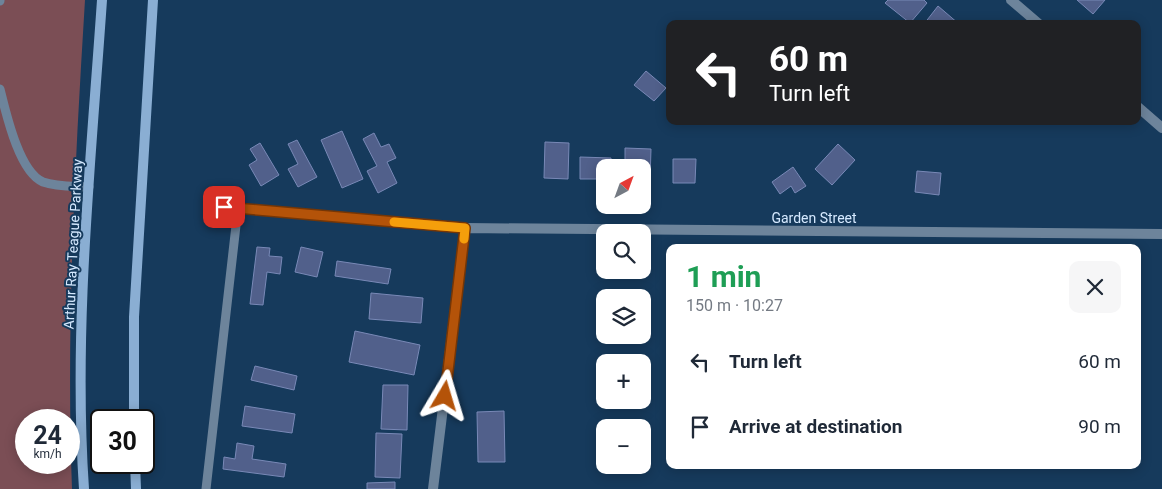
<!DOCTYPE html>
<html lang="en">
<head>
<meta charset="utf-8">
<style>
  :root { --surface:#fff; --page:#f6f6f7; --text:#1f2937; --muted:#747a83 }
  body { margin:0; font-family:Roboto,sans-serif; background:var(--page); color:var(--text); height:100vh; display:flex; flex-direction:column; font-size:19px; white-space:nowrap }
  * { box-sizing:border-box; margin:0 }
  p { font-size:16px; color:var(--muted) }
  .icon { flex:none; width:28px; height:28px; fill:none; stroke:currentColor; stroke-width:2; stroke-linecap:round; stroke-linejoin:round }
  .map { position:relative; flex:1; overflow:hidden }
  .side { position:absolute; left:666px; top:244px; width:475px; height:225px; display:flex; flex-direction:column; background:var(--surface); border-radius:10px; box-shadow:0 2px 12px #0003 }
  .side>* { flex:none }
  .top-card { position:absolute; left:666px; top:20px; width:475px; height:105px; border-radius:10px; box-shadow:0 2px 12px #0003; background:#202124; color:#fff; overflow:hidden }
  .needle { width:32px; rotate:41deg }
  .controls { position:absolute; left:596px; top:159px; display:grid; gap:10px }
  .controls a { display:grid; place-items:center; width:55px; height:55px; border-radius:10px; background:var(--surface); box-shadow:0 2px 12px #0003; font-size:25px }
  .speed { position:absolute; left:15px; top:409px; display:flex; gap:10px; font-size:25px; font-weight:700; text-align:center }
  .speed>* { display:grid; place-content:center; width:65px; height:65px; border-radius:50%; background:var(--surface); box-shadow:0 2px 12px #0003; line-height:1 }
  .speed small { font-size:12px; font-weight:400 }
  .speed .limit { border:2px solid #111; border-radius:8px; background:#fff; color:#111 }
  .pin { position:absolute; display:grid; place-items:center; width:42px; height:42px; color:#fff; margin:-21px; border-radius:10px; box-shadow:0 2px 8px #0006 }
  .me { position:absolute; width:55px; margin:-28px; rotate:7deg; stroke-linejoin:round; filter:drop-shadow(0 0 4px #0008) }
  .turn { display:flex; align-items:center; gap:18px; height:105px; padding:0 20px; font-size:22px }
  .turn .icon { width:65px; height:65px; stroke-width:2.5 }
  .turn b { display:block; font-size:35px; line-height:42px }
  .round { display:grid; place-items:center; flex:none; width:52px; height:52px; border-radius:10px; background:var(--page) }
  .head { display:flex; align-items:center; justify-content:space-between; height:85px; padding:0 20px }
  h1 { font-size:30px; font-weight:700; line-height:38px; color:#1e9e55 }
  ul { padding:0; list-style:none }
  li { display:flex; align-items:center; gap:15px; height:65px; padding:0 20px }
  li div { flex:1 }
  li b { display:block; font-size:19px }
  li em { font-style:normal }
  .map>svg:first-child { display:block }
  .green { fill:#7b4e55; fill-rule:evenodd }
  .building { fill:#51608b; stroke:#7989b7 }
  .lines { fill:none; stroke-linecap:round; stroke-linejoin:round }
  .lane { stroke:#6d849b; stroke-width:9 }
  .street { stroke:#6d849b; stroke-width:10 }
  .secondary { stroke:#8aaed3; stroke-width:10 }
  .route-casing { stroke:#753606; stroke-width:12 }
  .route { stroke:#b45309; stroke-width:9 }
  .slow { stroke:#f59e0b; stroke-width:9 }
  .labels { text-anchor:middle; stroke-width:4; stroke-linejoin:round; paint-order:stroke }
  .street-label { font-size:14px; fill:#d5e9ff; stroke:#163a5c }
</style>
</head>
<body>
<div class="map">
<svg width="1162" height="489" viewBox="0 0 1162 489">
  <rect width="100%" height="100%" fill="#163a5c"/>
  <!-- green -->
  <path class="green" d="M0 0H85C75 163 66 326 72 489H0ZM26 420H69V462H26Z"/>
  <!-- building -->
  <path class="building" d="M888 0H924L927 3 910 23 885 3Z
    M1077 0H1105L1093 14Z
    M938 6 959 24H924Z
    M646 71 666 88 654 101 634 85Z
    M342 131 363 179 342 188 321 140Z
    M374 133 381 147 389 144 396 158 387 162 397 183 378 193 367 171 377 166 363 139Z
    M297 140 317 177 298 187 288 169 298 164 288 144Z
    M545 142 569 143 568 179 544 178Z
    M260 143 279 175 261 186 249 165 257 160 250 149Z
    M838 144 855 160 832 185 815 169Z
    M625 148 651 149 650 180H642V168H625Z
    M580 157 611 158V168H605V179H580Z
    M673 159H696L695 183H673Z
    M793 167 806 186 795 193 791 186 780 194 772 182Z
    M917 171 941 173 939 195 915 192Z
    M257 247 270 248 269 256 282 257 280 274 267 272 263 305 250 304Z
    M301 247 323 252 317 277 295 272Z
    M337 261 391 269 388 284 335 276Z
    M371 293 423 298 421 323 369 319Z
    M355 331 420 345 414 375 349 362Z
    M255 366 297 376 294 390 251 380Z
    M383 385H408L407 430 381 429Z
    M245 406 295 414 292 433 242 426Z
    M504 411 505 462H478L477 412Z
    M376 433 402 434 400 478 375 477Z
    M237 443 254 446 252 459 286 464 284 477 223 469 224 457 235 459Z
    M395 482V489H367V483Z"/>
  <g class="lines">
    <!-- lane -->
    <path class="lane" d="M0 1V0
      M0 89C6 113 19 172 43 182 57 187 75 186 89 187
      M224 207 465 228
      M206 489 238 208"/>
    <!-- street -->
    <path class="street" d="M1011 0 1039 24
      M1138 107 1162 128
      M433 489 465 228 1162 234"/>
    <!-- secondary -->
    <path class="secondary" d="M134 420V317L153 0
      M135 462 136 489
      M84 489C73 328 91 161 102 0"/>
  </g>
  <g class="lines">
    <!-- route casing -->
    <g class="route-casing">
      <path id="route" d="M224 207 465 228 445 396"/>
    </g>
    <!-- route -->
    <use href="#route" class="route"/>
    <!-- slow -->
    <path class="slow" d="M394 222 465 228 464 239"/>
  </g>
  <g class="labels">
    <!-- street labels -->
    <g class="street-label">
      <text x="814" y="223">Garden Street</text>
      <text transform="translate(73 244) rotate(-87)" y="5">Arthur Ray Teague Parkway</text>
    </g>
  </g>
</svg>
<div class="controls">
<a><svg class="needle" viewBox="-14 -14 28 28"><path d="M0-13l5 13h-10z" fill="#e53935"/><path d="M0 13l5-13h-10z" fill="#747a83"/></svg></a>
<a><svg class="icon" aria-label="search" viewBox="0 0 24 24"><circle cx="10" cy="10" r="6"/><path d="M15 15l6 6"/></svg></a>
<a><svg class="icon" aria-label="layers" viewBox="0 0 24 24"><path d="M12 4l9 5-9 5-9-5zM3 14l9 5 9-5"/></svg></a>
<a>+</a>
<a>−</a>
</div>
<div class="speed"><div>24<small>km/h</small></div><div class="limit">30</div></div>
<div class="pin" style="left:224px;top:207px;background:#d93025"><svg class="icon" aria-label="arrive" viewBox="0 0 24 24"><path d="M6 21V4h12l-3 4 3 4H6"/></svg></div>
<svg class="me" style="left:445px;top:396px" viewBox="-20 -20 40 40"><path d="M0-17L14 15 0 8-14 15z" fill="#b45309" stroke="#fff" stroke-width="4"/></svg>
<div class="top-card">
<div class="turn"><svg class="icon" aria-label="left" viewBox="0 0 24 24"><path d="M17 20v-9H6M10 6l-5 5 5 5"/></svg><div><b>60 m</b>Turn left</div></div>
</div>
<section class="side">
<div class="head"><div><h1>1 min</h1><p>150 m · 10:27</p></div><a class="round"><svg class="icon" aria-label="close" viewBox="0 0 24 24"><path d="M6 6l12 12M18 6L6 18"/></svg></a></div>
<ul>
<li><svg class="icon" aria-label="left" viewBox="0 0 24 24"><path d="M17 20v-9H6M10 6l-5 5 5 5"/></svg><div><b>Turn left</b></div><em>60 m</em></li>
<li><svg class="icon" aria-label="arrive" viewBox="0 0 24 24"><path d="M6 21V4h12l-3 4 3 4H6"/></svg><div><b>Arrive at destination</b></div><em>90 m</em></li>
</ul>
</section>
</div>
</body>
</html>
